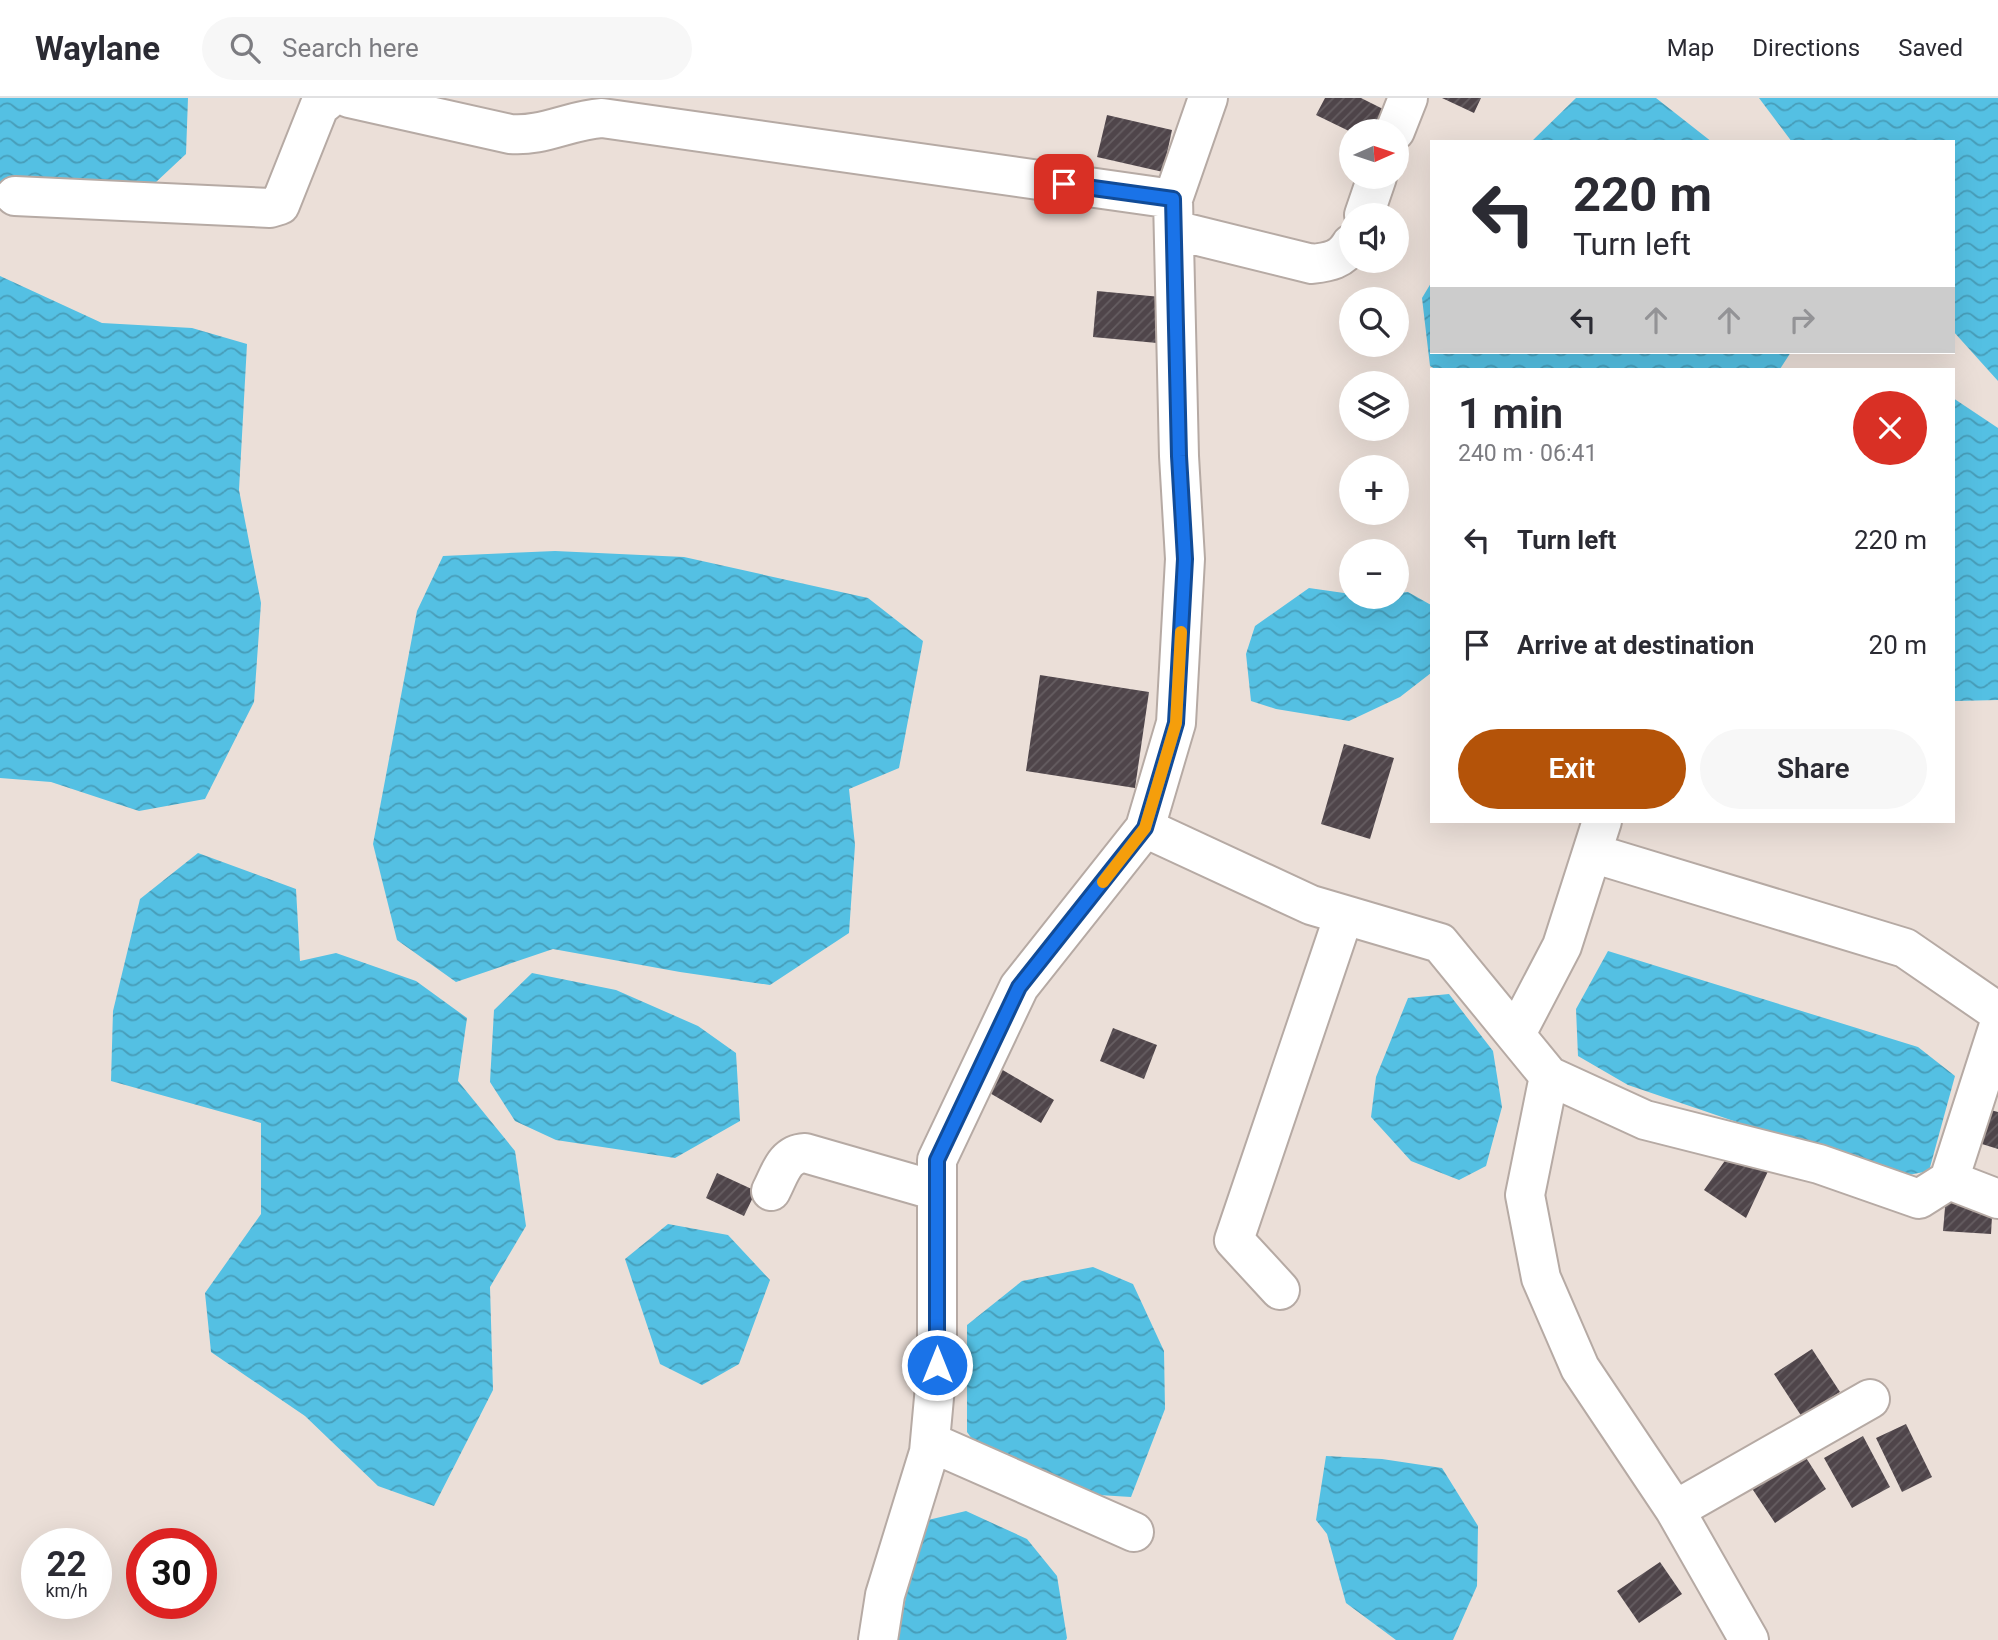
<!DOCTYPE html>
<html lang="en">
<head>
<meta charset="utf-8">
<style>
  :root { --surface:#fff; --page:#f7f7f7; --text:#2b2b33; --muted:#7c7c81; --line:#e1e1e2; --accent:#b45309 }
  body { margin:0; font-family:Roboto,sans-serif; background:var(--page); color:var(--text); height:100vh; display:flex; flex-direction:column; font-size:26px; white-space:nowrap }
  * { box-sizing:border-box; margin:0 }
  p { font-size:23px; color:var(--muted) }
  .icon { flex:none; width:38px; height:38px; fill:none; stroke:currentColor; stroke-width:2; stroke-linecap:round; stroke-linejoin:round }
  .map { position:relative; flex:1; overflow:hidden }
  .panel { position:absolute; left:1430px; top:270px; width:525px; height:455px; display:flex; flex-direction:column; background:var(--surface); border-radius:0px; box-shadow:0 7px 28px #0002 }
  .panel>* { flex:none }
  .top-card { position:absolute; left:1430px; top:42px; width:525px; height:214px; border-radius:0px; box-shadow:0 7px 28px #0002; background:#fff; color:var(--text); overflow:hidden }
  .needle { width:46px; rotate:87deg }
  .fabs { position:absolute; left:1339px; top:21px; display:grid; gap:14px }
  .fabs a { display:grid; place-items:center; width:70px; height:70px; border-radius:50%; background:var(--surface); box-shadow:0 7px 28px #0002; font-size:35px }
  .speed { position:absolute; left:21px; top:1430px; display:flex; gap:14px; font-size:35px; font-weight:700; text-align:center }
  .speed>* { display:grid; place-content:center; width:91px; height:91px; border-radius:50%; background:var(--surface); box-shadow:0 7px 28px #0002; line-height:1 }
  .speed small { font-size:18px; font-weight:400 }
  .speed .limit { border:10px solid #d22; background:#fff; color:#111 }
  .pin { position:absolute; display:grid; place-items:center; width:60px; height:60px; color:#fff; margin:-30px; border-radius:14px; box-shadow:0 4px 10px #0006 }
  .me { position:absolute; width:77px; margin:-38px; rotate:0deg; stroke-linejoin:round; filter:drop-shadow(0 0 5px #0008) }
  .turn { display:flex; align-items:center; gap:24px; height:147px; padding:0 28px; font-size:32px }
  .turn .icon { width:91px; height:91px; stroke-width:2.5 }
  .turn b { display:block; font-size:49px; line-height:60px }
  .lanes { display:flex; align-items:center; height:66px; padding:0 28px; background:#0003; justify-content:center; gap:35px; direction:ltr }
  .lanes .off { opacity:.35 }
  .round { display:grid; place-items:center; flex:none; width:74px; height:74px; border-radius:37px; background:var(--page) }
  .headline { display:flex; align-items:center; justify-content:space-between; height:119px; padding:0 28px }
  h1 { font-size:42px; font-weight:600; line-height:52px }
  .cta { display:flex; gap:14px; margin-top:auto; padding:14px 28px }
  .cta a { flex:1; height:80px; border-radius:42px; background:var(--accent); color:#fff; font-size:28px; font-weight:600; line-height:80px; text-align:center }
  .cta a+a { background:var(--page); color:var(--text) }
  ul { padding:0; list-style:none }
  li { display:flex; align-items:center; gap:21px; height:105px; padding:0 28px }
  li div { flex:1 }
  li b { display:block; font-size:26px }
  li em { font-style:normal }
  header { display:flex; align-items:center; gap:42px; box-sizing:border-box; height:98px; padding:0 35px; background:var(--surface); border-bottom:2px solid var(--line) }
  header strong { font-size:33px }
  nav { display:flex; gap:38px; margin-inline-start:auto; font-size:24px }
  .search { width:490px; height:63px; background:var(--page); display:flex; align-items:center; gap:18px; box-sizing:border-box; padding:0 24px; border-radius:38px; color:var(--muted); font-size:26px }
  .map>svg:first-child { display:block }
  .water { fill:url(#water-waves) }
  .building { fill:url(#building-hatch) }
  .lines { fill:none; stroke-linecap:round; stroke-linejoin:round }
  .minor-casing { stroke:#b6aaa4; stroke-width:42 }
  .minor { stroke:#fff; stroke-width:38 }
  .route-casing { stroke:#114b97; stroke-width:18 }
  .route { stroke:#1a73e8; stroke-width:12 }
  .slow { stroke:#f59e0b; stroke-width:12 }
</style>
</head>
<body>
<header>
<strong>Waylane</strong>
<div class="search"><svg class="icon" aria-label="search" viewBox="0 0 24 24"><circle cx="10" cy="10" r="6"/><path d="M15 15l6 6"/></svg>Search here</div>
<nav><a>Map</a><a>Directions</a><a>Saved</a></nav>
</header>
<div class="map">
<svg width="1998" height="1542" viewBox="0 0 1998 1542">
  <defs>
    <pattern id="water-waves" width="16" height="10" patternUnits="userSpaceOnUse" patternTransform="scale(1.75)"><rect width="16" height="10" fill="#54c0e3"/><path d="M0 5q4-4 8 0t8 0" fill="none" stroke="#479db9"/></pattern>
    <pattern id="building-hatch" width="6" height="6" patternUnits="userSpaceOnUse" patternTransform="scale(1.75)"><rect width="6" height="6" fill="#4f454a"/><path d="M-1 1l2-2M0 6l6-6M5 7l2-2" fill="none" stroke="#665e62"/></pattern>
  </defs>
  <rect width="100%" height="100%" fill="#ebdfd8"/>
  <!-- water -->
  <path class="water" d="M0 0H188L186 56 140 99 0 93Z
    M1576 0H1656L1712 44H1531Z
    M1759 0H1998V283L1953 233V44H1792Z
    M0 178 102 225 192 230 247 246 239 392 261 505 254 604 205 701 139 713 51 684 0 680Z
    M1431 185 1432 254H1791L1780 271H1435L1430 268 1422 200Z
    M1953 300 1998 330V602L1955 603 1953 601Z
    M555 453 684 459 868 500 923 543 899 670 849 691 855 747 849 835 770 887 680 874 553 851 456 884 397 842 373 746 417 513 443 458Z
    M1309 490 1351 496V499H1396L1397 495 1408 494 1431 507V575L1400 599 1349 623 1276 611 1251 603 1246 556 1255 528Z
    M198 755 296 791 300 863 336 855 416 883 467 920 458 983 515 1053 526 1128 490 1189 493 1292 434 1408 378 1388 305 1318 211 1254 205 1195 261 1116V1025L111 983 113 913 140 801Z
    M1608 853 1918 949 1955 978 1929 1073 1898 1079 1628 987 1578 958 1576 911Z
    M532 875 616 892 698 928 736 955 740 1023 675 1060 556 1042 515 1023 490 984 494 912Z
    M1449 896 1493 953 1502 1009 1486 1068 1459 1082 1411 1063 1371 1019 1376 979 1408 900Z
    M668 1126 728 1137 770 1182 739 1266 702 1287 660 1266 625 1161Z
    M1093 1169 1133 1186 1164 1253 1165 1311 1131 1399 1083 1396 985 1359 967 1334V1227L1022 1183Z
    M1326 1358 1382 1361 1442 1370 1478 1428 1477 1488 1453 1542H1396L1346 1505 1327 1436 1316 1422Z
    M966 1413 1027 1441 1057 1478 1067 1540 1066 1542H898L913 1459 928 1422Z"/>
  <!-- building -->
  <path class="building" d="M1325 0H1361L1385 12 1374 33 1351 34 1316 17Z
    M1442 0H1481L1474 15Z
    M1107 17 1172 32 1163 74 1097 59Z
    M1097 193 1161 199 1157 245 1093 239Z
    M1040 577 1149 594 1135 690 1026 673Z
    M1344 646 1394 660 1370 741 1321 726Z
    M1113 930 1157 947 1144 981 1100 963Z
    M1001 971 1054 1002 1041 1025 988 994Z
    M1979 1009 1998 1014V1051L1969 1042Z
    M1734 1050 1770 1069 1746 1120 1704 1092Z
    M717 1075 756 1093 744 1118 706 1100Z
    M1946 1098 1993 1101 1991 1136 1943 1133Z
    M1812 1251 1840 1294 1802 1319 1774 1276Z
    M1906 1326 1932 1379 1902 1394 1876 1340Z
    M1863 1338 1890 1389 1852 1410 1824 1360Z
    M1803 1355 1826 1391 1775 1425 1751 1389Z
    M1660 1464 1682 1496 1639 1525 1617 1493Z"/>
  <g class="lines">
    <!-- minor casing -->
    <g class="minor-casing">
      <path id="minor" d="M349 0 510 36C542 39 570 22 602 20L1173 101
        M1208 0 1173 101 1179 358 1185 461 1176 625 1145 730 1311 807 1440 845 1549 978 1525 1097 1541 1180 1580 1270 1675 1412 1749 1542
        M1395 33 1408 0
        M15 98 270 110 280 107 319 9 330 0
        M1364 117 1377 79
        M1174 132 1312 166C1329 164 1342 162 1351 146
        M1592 755 1905 850 1998 914
        M1516 936 1562 848 1602 723
        M1549 978 1645 1022 1819 1066 1919 1101 1949 1082 1998 930
        M1949 1082 1998 1101
        M771 1093C780 1076 784 1056 805 1055L937 1093
        M1280 1192 1234 1142 1344 817
        M930 1344 1134 1434
        M1675 1412 1870 1301
        M878 1542 885 1497 929 1354 937 1267V1062L1019 889 1145 730"/>
    </g>
    <!-- minor -->
    <use href="#minor" class="minor"/>
  </g>
  <g class="lines">
    <!-- route casing -->
    <g class="route-casing">
      <path id="route" d="M937 1267V1062L1019 889 1145 730 1176 625 1185 461 1179 358 1173 101 1064 86"/>
    </g>
    <!-- route -->
    <use href="#route" class="route"/>
    <!-- slow -->
    <path class="slow" d="M1103 784 1145 730 1176 625 1181 534"/>
  </g>
</svg>
<div class="fabs">
<a><svg class="needle" viewBox="-14 -14 28 28"><path d="M0-13l5 13h-10z" fill="#e53935"/><path d="M0 13l5-13h-10z" fill="#7c7c81"/></svg></a>
<a><svg class="icon" aria-label="sound" viewBox="0 0 24 24"><path d="M4 9h4l5-4v14l-5-4H4zM17 9q2 3 0 6"/></svg></a>
<a><svg class="icon" aria-label="search" viewBox="0 0 24 24"><circle cx="10" cy="10" r="6"/><path d="M15 15l6 6"/></svg></a>
<a><svg class="icon" aria-label="layers" viewBox="0 0 24 24"><path d="M12 4l9 5-9 5-9-5zM3 14l9 5 9-5"/></svg></a>
<a>+</a>
<a>−</a>
</div>
<div class="speed"><div>22<small>km/h</small></div><div class="limit">30</div></div>
<div class="pin" style="left:1064px;top:86px;background:#d93025"><svg class="icon" aria-label="arrive" viewBox="0 0 24 24"><path d="M6 21V4h12l-3 4 3 4H6"/></svg></div>
<svg class="me" style="left:937px;top:1267px" viewBox="-20 -20 40 40"><circle r="17" fill="#1a73e8" stroke="#fff" stroke-width="3"/><path d="M0-11L8 9 0 5-8 9z" fill="#fff"/></svg>
<div class="top-card">
<div class="turn"><svg class="icon" aria-label="left" viewBox="0 0 24 24"><path d="M17 20v-9H6M10 6l-5 5 5 5"/></svg><div><b>220 m</b>Turn left</div></div>
<div class="lanes"><svg class="icon" aria-label="left" viewBox="0 0 24 24"><path d="M17 20v-9H6M10 6l-5 5 5 5"/></svg><svg class="icon off" aria-label="ahead" viewBox="0 0 24 24"><path d="M12 20V5M6 11l6-6 6 6"/></svg><svg class="icon off" aria-label="ahead" viewBox="0 0 24 24"><path d="M12 20V5M6 11l6-6 6 6"/></svg><svg class="icon off" aria-label="right" viewBox="0 0 24 24"><path d="M7 20v-9h11M14 6l5 5-5 5"/></svg></div>
</div>
<section class="panel">
<div class="headline"><div><h1>1 min</h1><p>240 m · 06:41</p></div><a class="round" style="background:#d93025;color:#fff"><svg class="icon" aria-label="close" viewBox="0 0 24 24"><path d="M6 6l12 12M18 6L6 18"/></svg></a></div>
<ul>
<li><svg class="icon" aria-label="left" viewBox="0 0 24 24"><path d="M17 20v-9H6M10 6l-5 5 5 5"/></svg><div><b>Turn left</b></div><em>220 m</em></li>
<li><svg class="icon" aria-label="arrive" viewBox="0 0 24 24"><path d="M6 21V4h12l-3 4 3 4H6"/></svg><div><b>Arrive at destination</b></div><em>20 m</em></li>
</ul>
<div class="cta"><a>Exit</a><a>Share</a></div>
</section>
</div>
</body>
</html>
